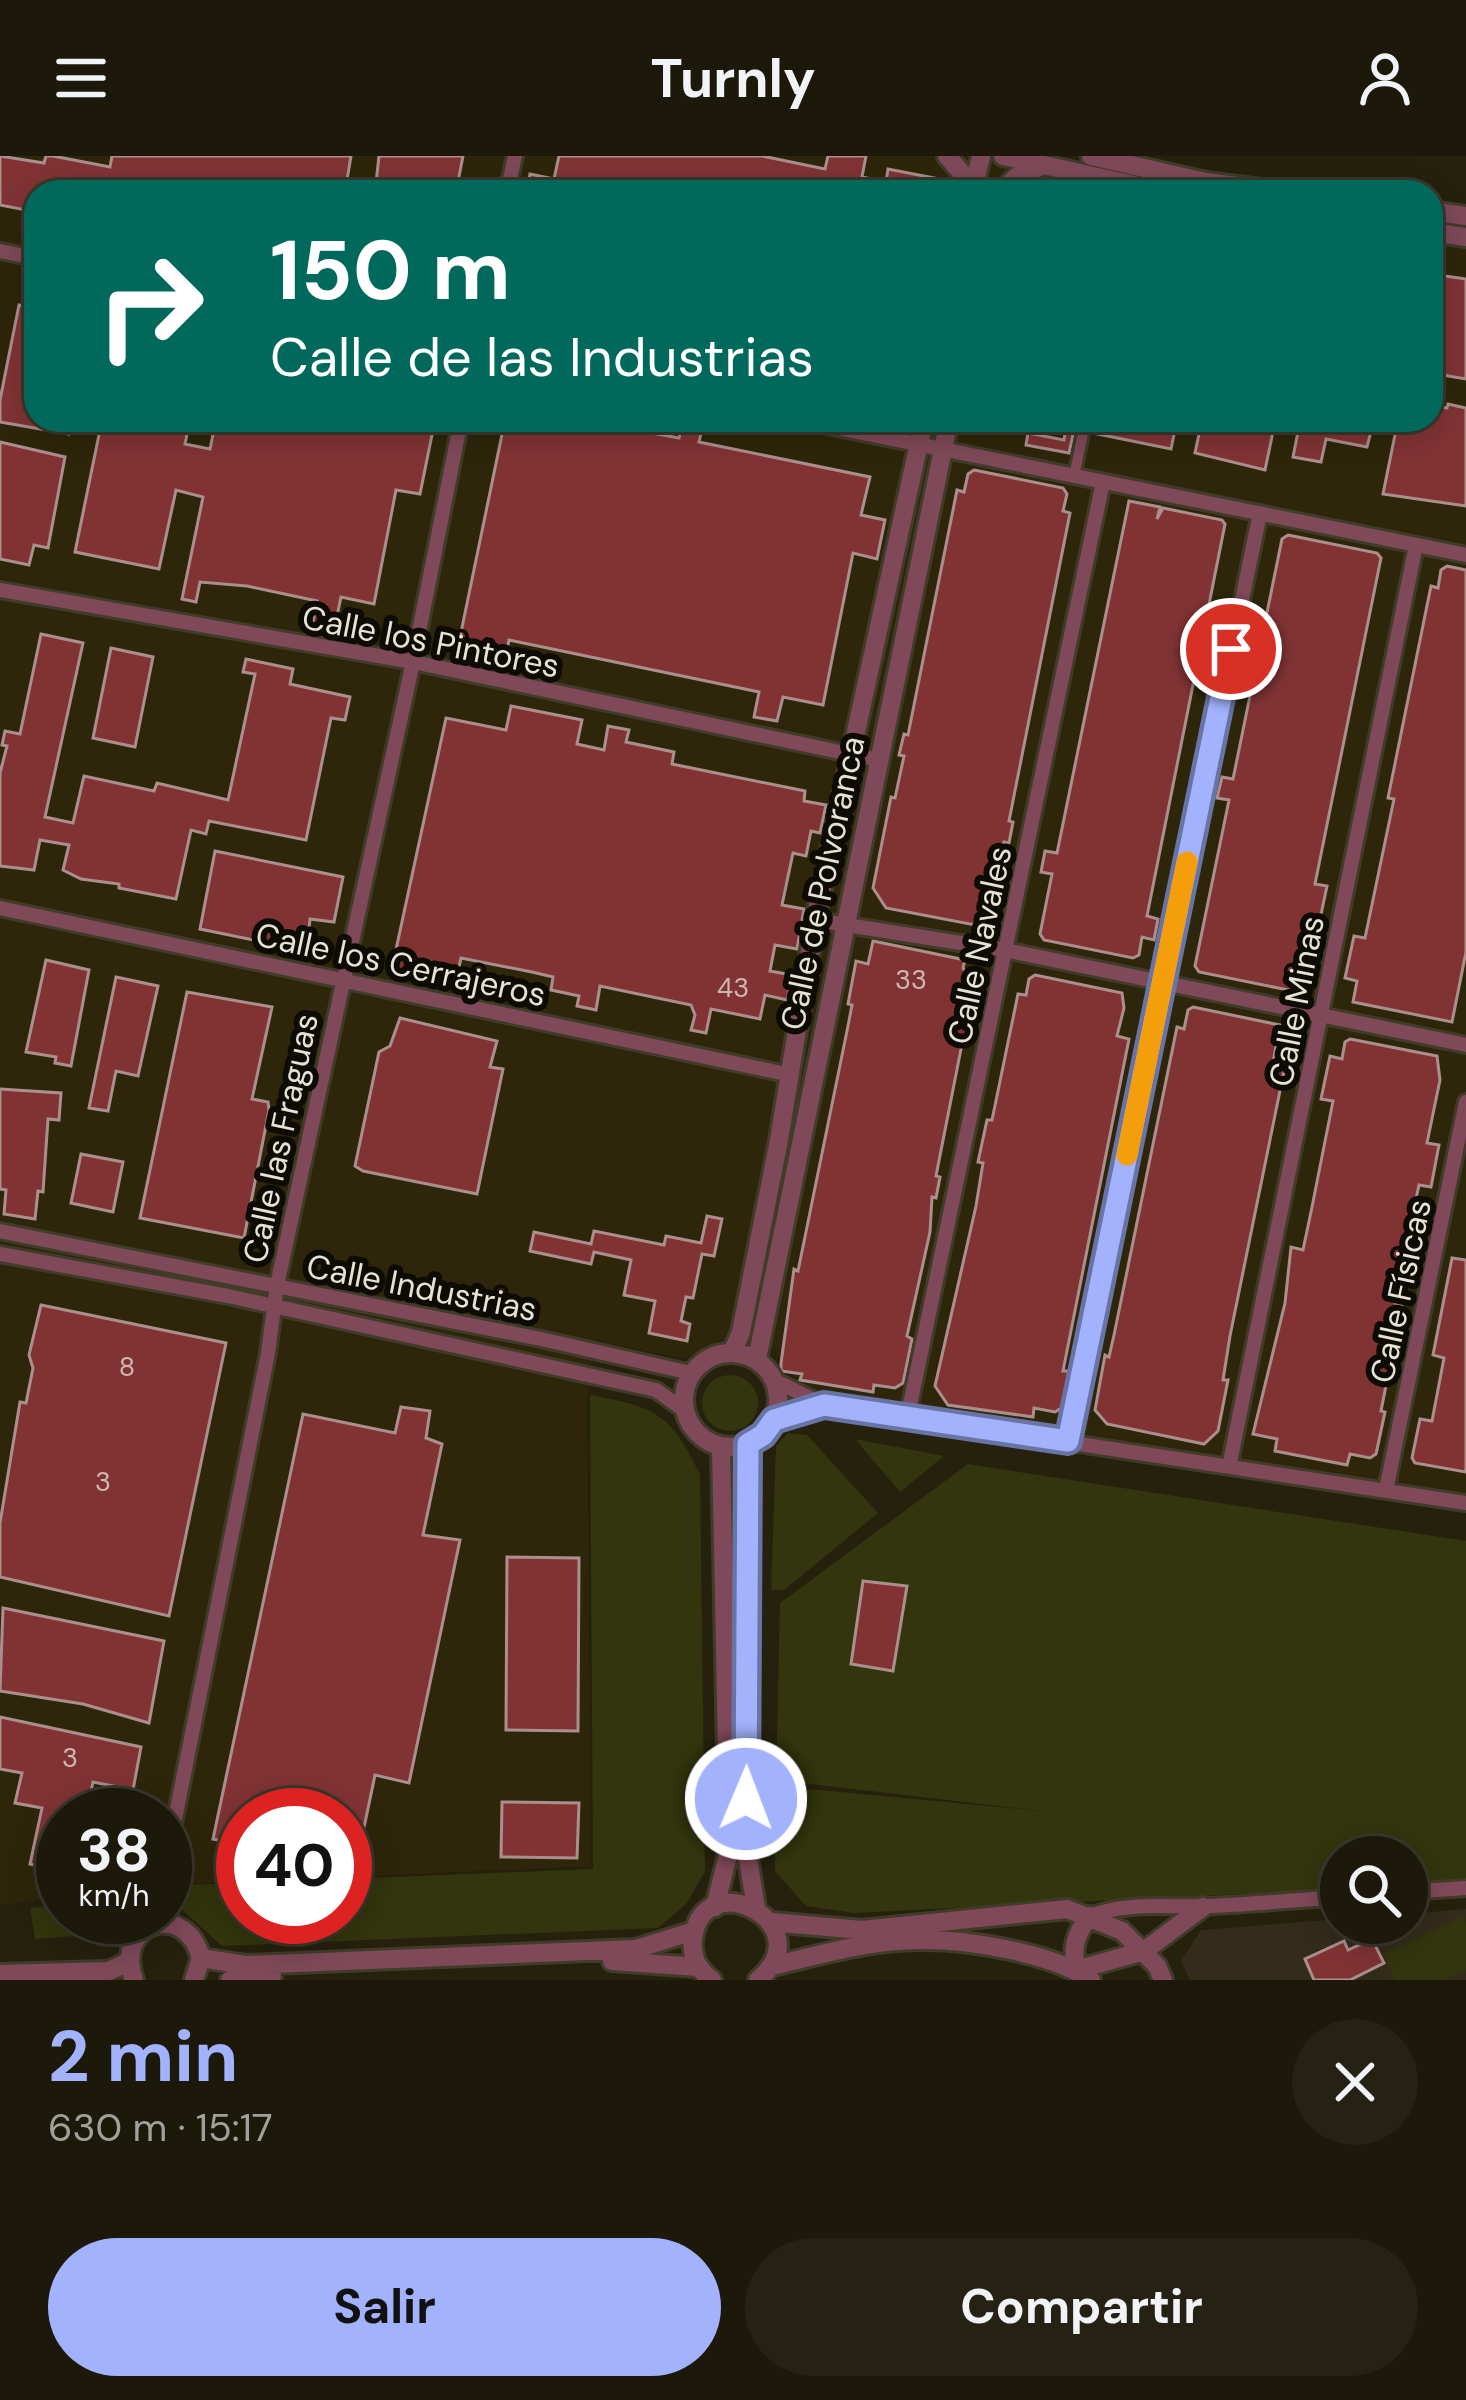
<!DOCTYPE html>
<html lang="es">
<head>
<meta charset="utf-8">
<style>
  :root { --surface:#1c190a; --page:#252213; --text:#f1f3f6; --muted:#a0a09c; --line:#3a382b; --accent:#a2b2fd }
  body { margin:0; font-family:"DM Sans",sans-serif; background:var(--page); color:var(--text); height:100vh; display:flex; flex-direction:column; font-size:45px; white-space:nowrap }
  * { box-sizing:border-box; margin:0 }
  p { font-size:39px; color:var(--muted) }
  .icon { flex:none; width:66px; height:66px; fill:none; stroke:currentColor; stroke-width:2; stroke-linecap:round; stroke-linejoin:round }
  .map { position:relative; height:1824px; overflow:hidden }
  .sheet { display:flex; flex-direction:column; background:var(--surface); flex:1 }
  .sheet>* { flex:none }
  .hud { position:absolute; left:24px; top:24px; width:1419px; height:252px; border-radius:36px; box-shadow:0 6px 30px #0003,0 0 0 3px var(--line); background:#00695c; color:#fff; overflow:hidden }
  .buttons { position:absolute; left:1320px; top:1680px; display:grid; gap:24px }
  .buttons a { display:grid; place-items:center; width:108px; height:108px; border-radius:50%; background:var(--surface); box-shadow:0 6px 30px #0003,0 0 0 3px var(--line); font-size:60px }
  .speed { position:absolute; left:36px; top:1632px; display:flex; gap:24px; font-size:60px; font-weight:700; text-align:center }
  .speed>* { display:grid; place-content:center; width:156px; height:156px; border-radius:50%; background:var(--surface); box-shadow:0 6px 30px #0003,0 0 0 3px var(--line); line-height:1 }
  .speed small { font-size:30px; font-weight:400 }
  .speed .limit { border:18px solid #d22; background:#fff; color:#111 }
  .pin { position:absolute; display:grid; place-items:center; width:102px; height:102px; color:#fff; margin:-51px; border:6px solid #fff; border-radius:50%; box-shadow:0 3px 12px #0007 }
  .me { position:absolute; width:132px; margin:-66px; rotate:1deg; stroke-linejoin:round; filter:drop-shadow(0 0 9px #0008) }
  .turn { display:flex; align-items:center; gap:42px; height:252px; padding:0 48px; font-size:54px }
  .turn .icon { width:156px; height:156px; stroke-width:2.5 }
  .turn b { display:block; font-size:84px; line-height:102px }
  .round { display:grid; place-items:center; flex:none; width:126px; height:126px; border-radius:63px; background:var(--page) }
  .summary { display:flex; align-items:center; justify-content:space-between; height:204px; padding:0 48px }
  h1 { font-size:72px; font-weight:700; line-height:90px; color:var(--accent) }
  .action { display:flex; gap:24px; margin-top:auto; padding:24px 48px }
  .action a { flex:1; height:138px; border-radius:72px; background:var(--accent); color:#111; font-size:48px; font-weight:700; line-height:138px; text-align:center }
  .action a+a { background:var(--page); color:var(--text) }
  header { display:flex; justify-content:space-between; align-items:center; height:156px; padding:0 48px; background:var(--surface); font-size:54px; font-weight:700 }
  .map>svg:first-child { display:block }
  .built { fill:#2d260a }
  .education { fill:#332c1b }
  .green { fill:#32350d }
  .building { fill:#813334; stroke:#ab8f8d; stroke-width:3 }
  .lines { fill:none; stroke-linecap:round; stroke-linejoin:round }
  .pedestrian-casing { stroke:#413c29; stroke-width:16 }
  .minor-casing { stroke:#413c29; stroke-width:20 }
  .tertiary-casing { stroke:#413c29; stroke-width:24 }
  .pedestrian { stroke:#7f4959; stroke-width:10 }
  .minor { stroke:#7f4959; stroke-width:14 }
  .tertiary { stroke:#7f4959; stroke-width:18 }
  .route-casing { stroke:#6974a4; stroke-width:30 }
  .route { stroke:#a2b2fd; stroke-width:21 }
  .slow { stroke:#f59e0b; stroke-width:21 }
  .labels { text-anchor:middle; stroke-width:12; stroke-linejoin:round; paint-order:stroke }
  .number-label { font-size:27px; fill:#cdb7ae }
  .street-label { font-size:33px; fill:#e6e3d6; stroke:#0d0b04 }
</style>
</head>
<body>
<header><svg class="icon" aria-label="menu" viewBox="0 0 24 24"><path d="M4 6h16M4 12h16M4 18h16"/></svg>Turnly<svg class="icon" aria-label="person" viewBox="0 0 24 24"><circle cx="12" cy="8" r="4"/><path d="M4 21q1-7 8-7t8 7"/></svg></header>
<div class="map">
<svg width="1466" height="1824" viewBox="0 0 1466 1824">
  <rect width="100%" height="100%" fill="#26210d"/>
  <!-- built -->
  <path class="built" d="M0 0H980L1183 36H36V264H1431V80L1466 86V1345L813 1243 773 1194 722 1183 685 1203 595 1184 587 1242 591 1710 345 1721V1659H243V1726L165 1729V1659H63V1740L0 1749Z"/>
  <!-- education -->
  <path class="education" d="M1466 1753V1824H1190L1181 1805 1201 1774 1341 1763V1767H1407V1758Z"/>
  <!-- green -->
  <path class="green" d="M702 1247a28 28 0 1 1 56 0a28 28 0 1 1-56 0Z
    M590 1239C656 1251 670 1257 700 1318L705 1715 687 1747 658 1772 222 1790 180 1752V1729L243 1727V1761H345V1723L593 1713Z
    M788 1277 807 1279 878 1357 784 1434H771L776 1290Z
    M855 1283 944 1300 900 1336Z
    M968 1308 1466 1385V1726L1407 1729V1701H1341V1733L854 1757 806 1750 775 1715 776 1630 1042 1655 776 1624 780 1447Z
    M63 1749V1761H101L102 1778 35 1783 30 1752Z
    M1462 1760 1466 1768V1813L1444 1824H1395L1383 1798Z"/>
  <!-- building -->
  <path class="building" d="M0 0 44 7 46 0H53L110 11 112 0H351L345 36H36V56L0 49Z
    M379 0H463L456 36H375Z
    M559 0H762L825 13 828 0H866L862 21 886 26 888 13 934 22 931 36H527L530 18 554 23Z
    M1431 118 1466 123V223L1431 217Z
    M19 149 36 153V264H72L69 278 0 266V244Z
    M1448 248 1466 252V350L1383 338 1398 264H1431V249L1447 252Z
    M102 264H190L185 288 210 293 216 264H435L420 338 396 334 374 448 341 441 334 474 312 470 317 445 247 430 200 426 196 446 182 443 203 341 176 334 159 413 75 396Z
    M505 264H591L633 272 635 264H655L652 277 679 282 683 264H704L699 286 870 321 861 359 885 364 877 403 853 397 823 549 783 541 777 565 754 561 759 536 509 484 507 495 459 486Z
    M1058 264H1076L1069 297 1026 289 1028 277 1064 284 1066 272 1057 270Z
    M1096 264H1177L1171 293 1093 277Z
    M1202 264H1374L1367 291 1326 283 1321 306 1293 301 1298 276 1274 271 1265 314 1195 297Z
    M0 286 65 301 48 392 34 389 29 409 0 403Z
    M974 314 1063 332 1067 338 1063 355 1070 357 1009 665 1013 666 1009 687 1004 686 991 750 984 748 981 765 975 769 886 752 873 732 891 641 895 642 904 600 899 599 904 578 908 579 957 334 964 336 968 318Z
    M1129 345 1160 351 1157 363 1163 352 1222 364 1225 368 1147 760 1158 763 1154 784 1142 781 1139 799 1133 802 1044 784 1040 778 1052 718 1041 716 1045 695 1057 697Z
    M1288 379 1377 397 1381 402 1315 728 1327 730 1315 787 1309 815 1304 814 1301 825 1288 834 1199 816 1195 810 1229 644 1217 642 1222 621 1233 623 1282 383Z
    M1447 410 1466 414V796L1452 866 1353 846 1357 825 1345 822 1354 780 1365 782 1394 643 1388 642 1431 430 1438 432 1441 414Z
    M41 478 83 487 45 661 73 667 84 620 154 635 157 627 228 644 255 518 243 516 246 503 293 513 290 528 350 541 345 564 331 562 306 684 209 665 206 678 191 674 176 743 119 732V728L81 723 63 714 69 689 40 684 34 714 0 710V617L7 590 2 589 5 575 20 578Z
    M111 492 153 501 135 591 93 582Z
    M511 550 582 564 577 588 604 594 608 570 629 574 626 586 674 596 672 608 805 635 804 645 826 649 820 677 811 675 806 700 793 697 782 749 804 753 797 793 775 789 770 815 792 819 787 844 765 839 760 863 711 853 706 877 691 874 695 859 691 849 600 830 596 854 577 850 579 840 551 834 553 821 532 816 461 802 456 825 392 812 446 562 506 574Z
    M215 695 343 721 334 766 310 763 307 795 200 773Z
    M873 785 965 804 963 812 974 830 979 831 961 893 936 1020 940 1021 936 1042 932 1041 930 1076 907 1180 912 1183 903 1227 895 1232 874 1229 873 1236 800 1224 802 1218 781 1215V1207L794 1113 798 1115 848 870 852 849 848 848 856 805 868 808Z
    M46 804 89 814 71 910 55 907 56 901 26 896Z
    M1035 819 1122 837 1124 852 1117 880 1129 883 1063 1215H1069L1063 1251 1055 1256 1034 1252 1033 1261 948 1249 935 1230 976 1050 983 1007 978 1006 987 964H992L1018 838 1026 839 1029 823Z
    M116 821 158 830 138 920 116 915 108 955 89 952Z
    M187 836 272 851 252 943 268 946 269 954 244 1082 140 1062Z
    M1193 851 1280 869 1272 912 1284 915 1230 1180 1223 1224H1228L1218 1275 1204 1288 1107 1268 1095 1254 1105 1199 1109 1201 1114 1179 1177 871 1184 873 1188 854Z
    M400 862 497 885 490 911 503 913 477 1038 363 1015 355 1010 379 896 390 890Z
    M1350 883 1437 900 1440 924 1427 987 1439 989 1431 1031 1419 1029 1410 1071 1422 1073 1418 1095 1406 1093 1395 1147 1402 1149 1381 1255 1385 1256 1376 1298 1370 1302 1350 1298 1347 1309 1275 1295 1277 1283 1253 1278 1285 1147 1291 1091 1303 1094 1312 1051 1333 945 1321 943 1330 900 1342 903 1345 886Z
    M0 933 61 937 59 964 48 963 43 1036 38 1035 35 1063 4 1058 6 1034 0 1033Z
    M81 998 123 1006 113 1056 71 1047Z
    M707 1060 722 1063 714 1100 702 1098 693 1142 686 1141 681 1165 690 1168 687 1185 649 1177 655 1145 624 1139 631 1104 594 1096 591 1108 530 1095 534 1076 591 1088 594 1075 664 1089 666 1080 701 1087Z
    M1452 1102 1466 1104V1316L1415 1307 1412 1302 1420 1263 1432 1265 1444 1202 1433 1199Z
    M41 1149 226 1187 169 1460 0 1421V1367L20 1246 26 1247 33 1212 29 1199Z
    M401 1251 430 1255 426 1282 442 1288 423 1379 460 1384 409 1627 375 1619 351 1734 345 1733V1659H243V1689L213 1683 303 1258 395 1277Z
    M507 1401 579 1402 578 1575 506 1574Z
    M863 1425 907 1430 893 1515 851 1508Z
    M3 1452 164 1485 149 1567 83 1548 0 1535Z
    M0 1561 141 1591 133 1634 93 1626 86 1659H63V1715L30 1708 42 1652 15 1647 22 1617 0 1613Z
    M502 1646 579 1647 577 1702 501 1701Z
    M1372 1783 1384 1807 1350 1824H1314L1305 1803 1344 1785 1348 1794Z"/>
  <g class="lines">
    <!-- pedestrian casing -->
    <g class="pedestrian-casing">
      <path id="pedestrian" d="M1074 320 1086 264"/>
    </g>
    <!-- minor casing -->
    <g class="minor-casing">
      <path id="minor" d="M507 36 515 0
        M0 95 36 102
        M798 264 1466 399
        M0 434 413 506 878 604
        M0 752 791 919
        M815 764 1005 794 1466 889
        M0 1075 541 1183 691 1217
        M0 1098 228 1140 656 1234 684 1254
        M774 1224 824 1249 1466 1347
        M907 1263 1103 326
        M774 1264 824 1249
        M1068 1285 1260 357
        M1229 1311 1416 389
        M1386 1334 1466 946
        M165 1713 268 1197 277 1129 413 506 461 264
        M1407 1736 1466 1732
        M1090 1760C1130 1745 1168 1752 1210 1750 1254 1748 1297 1744 1341 1741"/>
    </g>
    <!-- tertiary casing -->
    <g class="tertiary-casing">
      <path id="tertiary" d="M947 0 974 31
        M1003 0 1165 36
        M1091 0 1206 26 1284 36
        M973 36 981 0
        M1001 36 1016 21 1041 10
        M1431 55 1466 60
        M1431 76 1466 81
        M684 1244a47 47 0 1 1 94 0a47 47 0 1 1-94 0Z
        M732 1197 741 1176 779 984 815 764 924 264
        M757 1203 949 264
        M749 1288 746 1690 756 1752
        M715 1751 729 1695 721 1290
        M771 1766 862 1774 1067 1753 1122 1775 1157 1810 1163 1824
        M201 1802 246 1809 636 1793 694 1775
        M612 1805 698 1811
        M772 1810C819 1799 871 1784 919 1784 967 1783 1052 1797 1091 1824
        M1076 1814 1144 1795 1203 1751
        M1076 1814C1072 1791 1075 1778 1090 1760
        M0 1818 109 1815 128 1806
        M134 1824C113 1765 186 1744 201 1802L194 1824
        M230 1824 272 1820
        M712 1824C698 1814 691 1801 693 1784 701 1705 825 1768 758 1824"/>
    </g>
    <!-- pedestrian -->
    <use href="#pedestrian" class="pedestrian"/>
    <!-- minor -->
    <use href="#minor" class="minor"/>
    <!-- tertiary -->
    <use href="#tertiary" class="tertiary"/>
  </g>
  <g class="lines">
    <!-- route casing -->
    <g class="route-casing">
      <path id="route" d="M746 1643 748 1288 763 1279 774 1264 824 1249 1068 1285 1231 493"/>
    </g>
    <!-- route -->
    <use href="#route" class="route"/>
    <!-- slow -->
    <path class="slow" d="M1127 999 1187 706"/>
  </g>
  <g class="labels">
    <!-- number labels -->
    <g class="number-label">
      <text x="911" y="833">33</text>
      <text x="733" y="841">43</text>
      <text x="127" y="1220">8</text>
      <text x="103" y="1335">3</text>
      <text x="70" y="1611">3</text>
    </g>
    <!-- street labels -->
    <g class="street-label">
      <text transform="translate(431 485) rotate(11)" y="12">Calle los Pintores</text>
      <text transform="translate(822 727) rotate(-78)" y="12">Calle de Polvoranca</text>
      <text transform="translate(979 789) rotate(-78)" y="12">Calle Navales</text>
      <text transform="translate(401 808) rotate(12)" y="12">Calle los Cerrajeros</text>
      <text transform="translate(1296 845) rotate(-79)" y="12">Calle Minas</text>
      <text transform="translate(280 982) rotate(-78)" y="12">Calle las Fraguas</text>
      <text transform="translate(422 1131) rotate(11)" y="12">Calle Industrias</text>
      <text transform="translate(1400 1135) rotate(-78)" y="12">Calle Físicas</text>
    </g>
  </g>
</svg>
<div class="buttons">
<a><svg class="icon" aria-label="search" viewBox="0 0 24 24"><circle cx="10" cy="10" r="6"/><path d="M15 15l6 6"/></svg></a>
</div>
<div class="speed"><div>38<small>km/h</small></div><div class="limit">40</div></div>
<div class="pin" style="left:1231px;top:493px;background:#d93025"><svg class="icon" aria-label="arrive" viewBox="0 0 24 24"><path d="M6 21V4h12l-3 4 3 4H6"/></svg></div>
<svg class="me" style="left:746px;top:1643px" viewBox="-20 -20 40 40"><circle r="17" fill="#a2b2fd" stroke="#fff" stroke-width="3"/><path d="M0-11L8 9 0 5-8 9z" fill="#fff"/></svg>
<div class="hud">
<div class="turn"><svg class="icon" aria-label="right" viewBox="0 0 24 24"><path d="M7 20v-9h11M14 6l5 5-5 5"/></svg><div><b>150 m</b>Calle de las Industrias</div></div>
</div>
</div>
<section class="sheet">
<div class="summary"><div><h1>2 min</h1><p>630 m · 15:17</p></div><a class="round"><svg class="icon" aria-label="close" viewBox="0 0 24 24"><path d="M6 6l12 12M18 6L6 18"/></svg></a></div>
<div class="action"><a>Salir</a><a>Compartir</a></div>
</section>
</body>
</html>
